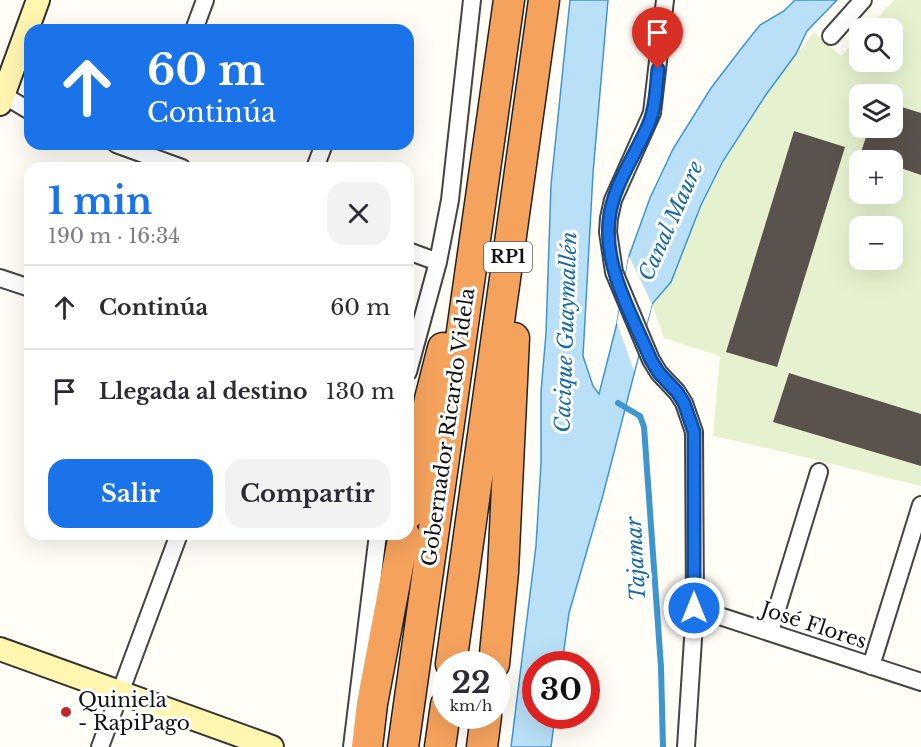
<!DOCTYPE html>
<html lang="es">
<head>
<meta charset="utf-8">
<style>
  :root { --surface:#fff; --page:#f2f2f3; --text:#2b2b33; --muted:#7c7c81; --line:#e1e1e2; --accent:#1a73e8 }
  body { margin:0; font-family:"Libre Baskerville",serif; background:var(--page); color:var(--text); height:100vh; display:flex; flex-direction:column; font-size:22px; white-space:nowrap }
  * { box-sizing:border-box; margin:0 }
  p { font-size:20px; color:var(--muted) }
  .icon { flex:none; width:33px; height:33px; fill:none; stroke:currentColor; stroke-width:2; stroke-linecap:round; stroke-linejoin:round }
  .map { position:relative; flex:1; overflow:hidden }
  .details { position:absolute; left:24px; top:162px; width:390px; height:378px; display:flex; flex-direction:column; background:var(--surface); border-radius:18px; box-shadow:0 6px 24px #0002 }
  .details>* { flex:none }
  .top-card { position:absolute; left:24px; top:24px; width:390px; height:126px; border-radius:18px; box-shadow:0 6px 24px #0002; background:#1a73e8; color:#fff; overflow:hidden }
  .tools { position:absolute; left:849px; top:18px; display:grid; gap:12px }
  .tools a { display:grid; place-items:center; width:54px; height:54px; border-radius:12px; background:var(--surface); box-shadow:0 6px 24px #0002; font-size:30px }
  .speed { position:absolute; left:432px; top:651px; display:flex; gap:12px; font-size:30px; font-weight:700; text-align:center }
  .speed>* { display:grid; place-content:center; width:78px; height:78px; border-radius:50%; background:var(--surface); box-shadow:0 6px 24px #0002; line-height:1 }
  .speed small { font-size:15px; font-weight:400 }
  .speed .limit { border:9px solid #d22; background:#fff; color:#111 }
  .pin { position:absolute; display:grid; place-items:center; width:51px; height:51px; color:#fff; margin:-62px -26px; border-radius:50% 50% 50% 0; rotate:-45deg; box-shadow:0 0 6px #0007 }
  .pin .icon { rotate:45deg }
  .me { position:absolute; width:66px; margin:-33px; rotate:0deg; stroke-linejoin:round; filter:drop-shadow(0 0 4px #0008) }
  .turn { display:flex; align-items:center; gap:21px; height:126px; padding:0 24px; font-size:27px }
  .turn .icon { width:78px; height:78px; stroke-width:2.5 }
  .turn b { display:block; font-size:42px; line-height:51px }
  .round { display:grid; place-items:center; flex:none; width:63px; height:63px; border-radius:18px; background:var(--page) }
  .summary { display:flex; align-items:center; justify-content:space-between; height:102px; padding:0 24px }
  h1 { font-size:36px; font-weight:800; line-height:45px; color:var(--accent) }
  .action { display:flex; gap:12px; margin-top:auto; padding:12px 24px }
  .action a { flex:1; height:69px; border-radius:18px; background:var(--accent); color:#fff; font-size:24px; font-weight:800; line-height:69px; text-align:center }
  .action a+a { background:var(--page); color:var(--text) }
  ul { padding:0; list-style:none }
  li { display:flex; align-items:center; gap:18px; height:84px; padding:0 24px; border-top:2px solid var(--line) }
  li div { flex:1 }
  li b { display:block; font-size:22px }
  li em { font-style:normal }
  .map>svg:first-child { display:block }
  .pitch { fill:#e6f2cf; fill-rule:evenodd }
  .water { fill:#b9e0f7; stroke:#3f96cf; stroke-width:1.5 }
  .pier { fill:#fffdf5 }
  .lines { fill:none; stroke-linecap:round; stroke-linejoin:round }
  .stream { stroke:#3f96cf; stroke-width:6 }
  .building { fill:#5a524d }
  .street-casing { stroke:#444; stroke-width:20 }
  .secondary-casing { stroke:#333; stroke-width:26 }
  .highway-casing { stroke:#222; stroke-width:33 }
  .street { stroke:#fff; stroke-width:16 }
  .secondary { stroke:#fff6b0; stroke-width:22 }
  .highway { stroke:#f5a25d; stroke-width:30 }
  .route-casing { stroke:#114b97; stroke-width:15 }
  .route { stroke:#1a73e8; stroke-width:10 }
  .poi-dot { fill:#c4262e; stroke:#fff; stroke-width:2 }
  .labels { text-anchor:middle; stroke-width:6; stroke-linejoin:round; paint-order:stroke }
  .shield { fill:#fff; stroke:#585858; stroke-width:1.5 }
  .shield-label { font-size:18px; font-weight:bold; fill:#111 }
  .street-label { font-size:20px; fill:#111; stroke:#fff }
  .poi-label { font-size:20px; fill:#111; stroke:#fff; text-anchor:start }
  .water-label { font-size:21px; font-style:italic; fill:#1768a6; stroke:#fff }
</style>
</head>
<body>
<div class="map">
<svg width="921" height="747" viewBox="0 0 921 747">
  <rect width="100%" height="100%" fill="#fffdf5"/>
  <!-- pitch -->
  <path class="pitch" d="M894 0H921V486L763 447 713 436 720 356 664 338 652 304 671 282 701 205 723 161 765 96 814 32 841 56 859 37 860 62H892V28H868ZM860 94H892V128H860ZM860 160H892V194H860ZM860 226H892V260H860Z"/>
  <!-- water -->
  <path class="water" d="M570 0H608L593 173 583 356 593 386 599 394 617 323 629 256 650 198 673 149 711 88 744 45 760 25 784 11 795 0H837L807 31 796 54 765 96 723 161 701 205 671 282 652 304 603 495 569 613 562 664H536V716H555L551 747H511L536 546 541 463V392L546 333 551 185Z"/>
  <!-- pier -->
  <path class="pier" d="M629 256 652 304 634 371 617 323Z"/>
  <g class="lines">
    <!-- stream -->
    <path class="stream" d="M618 403 640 416 644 427 661 667 663 747"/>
  </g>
  <!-- building -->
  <path class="building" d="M892 104 921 113V175L892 165V160H877L860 155 869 128H892Z
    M794 131 845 147 777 367 726 352Z
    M789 373 921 414V466L773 422Z"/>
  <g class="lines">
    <!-- street casing -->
    <g class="street-casing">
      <path id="street" d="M665 0 652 113 613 200 609 218 608 232 614 272 651 360 659 373 677 392 684 403 694 432 695 608 686 747
        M194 30 205 0
        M831 36 863 0
        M0 93 30 111
        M116 144 182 168
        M315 168 324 144
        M408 251 438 262
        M0 278 30 288
        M408 372 438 262 450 200 472 0
        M695 608 921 682
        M770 632 819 472
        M871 666 921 505
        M100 747 179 534
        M352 747 378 534"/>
    </g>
    <!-- secondary casing -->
    <g class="secondary-casing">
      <path id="secondary" d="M0 104 38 0
        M0 649 272 747"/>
    </g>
    <!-- highway casing -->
    <g class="highway-casing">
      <path id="highway" d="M408 514 430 399 443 348
        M451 664 544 0
        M494 664 503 572 514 338
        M367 747 372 704 404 534
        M403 747 509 0
        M440 747 446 705
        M482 747 486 716"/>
    </g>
    <!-- street -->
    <use href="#street" class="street"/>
    <!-- secondary -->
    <use href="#secondary" class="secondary"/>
    <!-- highway -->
    <use href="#highway" class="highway"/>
  </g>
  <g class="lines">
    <!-- route casing -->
    <g class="route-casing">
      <path id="route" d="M658 69C656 87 656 107 649 123 636 155 612 186 609 221 604 269 633 317 651 360L659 373 677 392 684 403 694 432V608"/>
    </g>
    <!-- route -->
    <use href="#route" class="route"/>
  </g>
  <!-- markers -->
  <circle class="poi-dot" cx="66" cy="712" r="6"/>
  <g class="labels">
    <!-- shield labels -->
    <rect class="shield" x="484" y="242" width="48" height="30" rx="4.5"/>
    <g class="shield-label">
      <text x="508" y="263">RP1</text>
    </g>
    <!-- street labels -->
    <g class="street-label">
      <text transform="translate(448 427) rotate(-82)" y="7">Gobernador Ricardo Videla</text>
      <text transform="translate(814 625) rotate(18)" y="7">José Flores</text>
    </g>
    <!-- poi labels -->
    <g class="poi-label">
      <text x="78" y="707">Quiniela<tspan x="78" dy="23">- RapiPago</tspan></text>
    </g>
    <!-- water labels -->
    <g class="water-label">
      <text transform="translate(671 221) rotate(-66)" y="7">Canal Maure</text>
      <text transform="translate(566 332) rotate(-88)" y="7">Cacique Guaymallén</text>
      <text transform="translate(636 559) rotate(-93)" y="7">Tajamar</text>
    </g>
  </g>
</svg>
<div class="tools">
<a><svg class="icon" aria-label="search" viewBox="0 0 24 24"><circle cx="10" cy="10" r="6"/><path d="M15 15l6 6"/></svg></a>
<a><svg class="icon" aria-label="layers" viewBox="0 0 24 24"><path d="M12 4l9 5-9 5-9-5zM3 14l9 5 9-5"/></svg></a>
<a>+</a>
<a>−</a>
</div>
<div class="speed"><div>22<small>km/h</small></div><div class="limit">30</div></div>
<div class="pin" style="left:658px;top:69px;background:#d93025"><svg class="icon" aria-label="arrive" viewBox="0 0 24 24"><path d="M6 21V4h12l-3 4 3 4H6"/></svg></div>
<svg class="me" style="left:694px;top:608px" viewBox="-20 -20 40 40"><circle r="17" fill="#1a73e8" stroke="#fff" stroke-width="3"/><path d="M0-11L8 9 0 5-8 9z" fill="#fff"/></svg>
<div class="top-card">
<div class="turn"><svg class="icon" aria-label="ahead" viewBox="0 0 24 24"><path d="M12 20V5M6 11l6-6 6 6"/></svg><div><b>60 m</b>Continúa</div></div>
</div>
<section class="details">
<div class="summary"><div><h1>1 min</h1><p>190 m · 16:34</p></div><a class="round"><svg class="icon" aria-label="close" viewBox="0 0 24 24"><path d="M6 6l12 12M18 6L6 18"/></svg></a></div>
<ul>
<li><svg class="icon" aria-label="ahead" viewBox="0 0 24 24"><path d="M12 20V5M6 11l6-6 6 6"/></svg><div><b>Continúa</b></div><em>60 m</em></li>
<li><svg class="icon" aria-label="arrive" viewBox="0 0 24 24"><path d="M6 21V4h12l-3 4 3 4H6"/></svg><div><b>Llegada al destino</b></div><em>130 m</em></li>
</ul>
<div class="action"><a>Salir</a><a>Compartir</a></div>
</section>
</div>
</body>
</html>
